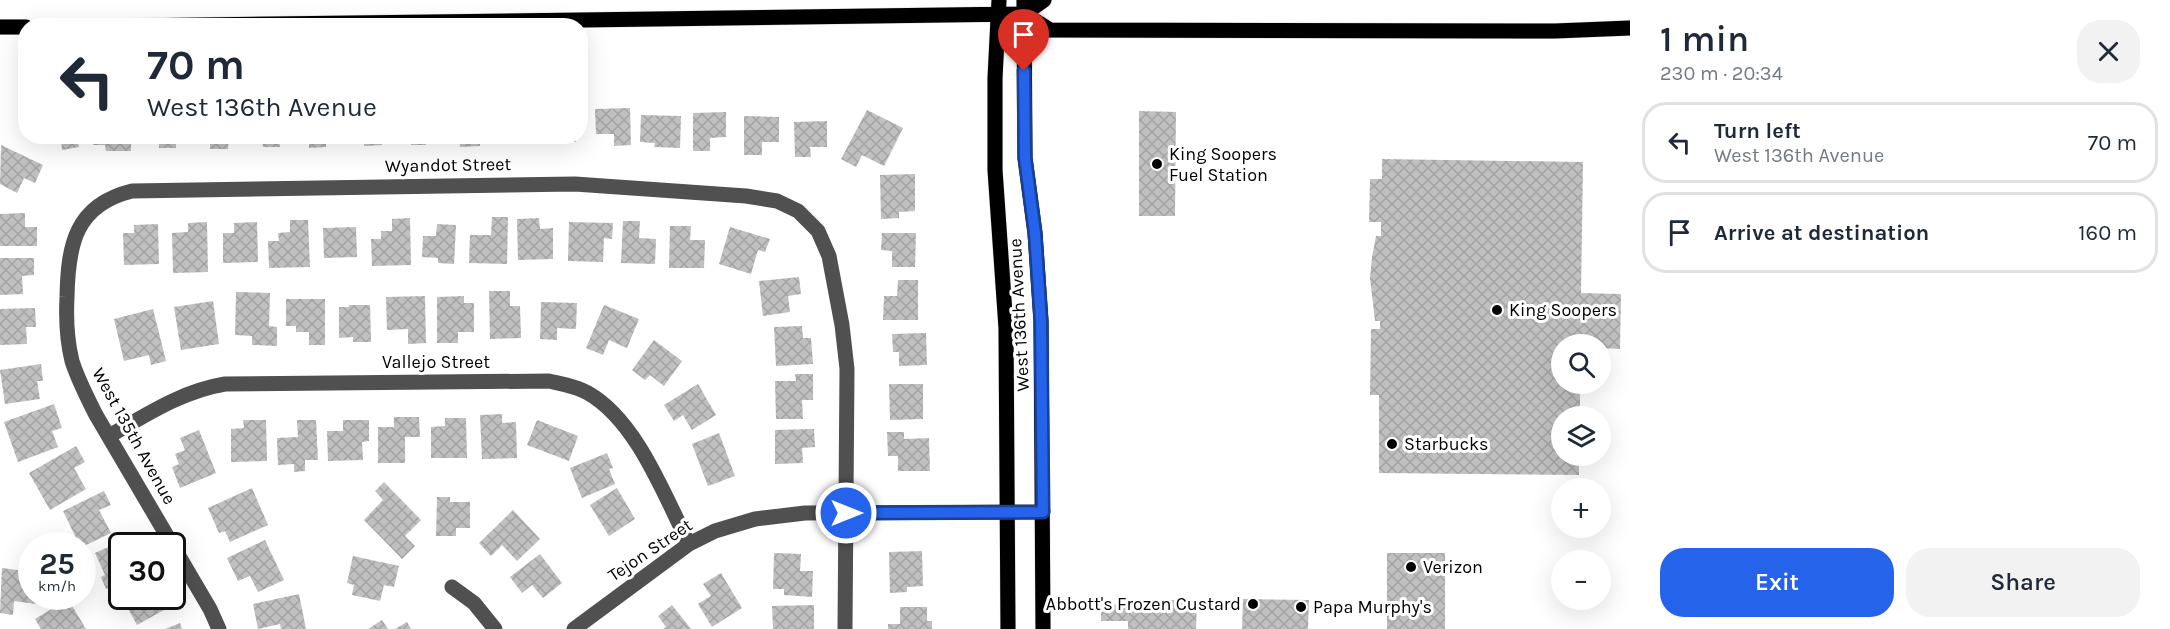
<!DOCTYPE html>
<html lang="en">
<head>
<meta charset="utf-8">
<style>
  :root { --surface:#fff; --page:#f2f2f3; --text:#1f2937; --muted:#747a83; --line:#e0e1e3; --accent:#2563eb }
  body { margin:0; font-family:Karla,sans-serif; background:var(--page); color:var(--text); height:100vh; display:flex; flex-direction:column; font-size:22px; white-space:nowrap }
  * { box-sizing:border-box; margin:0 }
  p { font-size:20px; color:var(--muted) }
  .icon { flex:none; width:33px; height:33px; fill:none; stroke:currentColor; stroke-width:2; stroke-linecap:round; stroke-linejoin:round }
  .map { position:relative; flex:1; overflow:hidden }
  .panel { display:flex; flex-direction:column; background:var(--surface); width:540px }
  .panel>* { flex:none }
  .hud { position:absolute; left:18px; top:18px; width:570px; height:126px; border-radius:24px; box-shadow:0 6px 24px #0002; background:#fff; color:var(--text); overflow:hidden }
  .controls { position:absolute; left:1551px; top:334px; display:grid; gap:12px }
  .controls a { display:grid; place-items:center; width:60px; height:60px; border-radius:50%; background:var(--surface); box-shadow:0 6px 24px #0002; font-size:30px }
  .speed { position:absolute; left:18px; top:532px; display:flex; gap:12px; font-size:30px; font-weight:700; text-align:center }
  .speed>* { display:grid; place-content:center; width:78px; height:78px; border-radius:50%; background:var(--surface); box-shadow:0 6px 24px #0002; line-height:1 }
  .speed small { font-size:15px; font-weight:400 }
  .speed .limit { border:3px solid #111; border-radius:9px; background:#fff; color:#111 }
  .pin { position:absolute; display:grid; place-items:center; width:51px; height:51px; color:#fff; margin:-62px -26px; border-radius:50% 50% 50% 0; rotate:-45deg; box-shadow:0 0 6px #0007 }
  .pin .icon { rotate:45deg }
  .me { position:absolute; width:66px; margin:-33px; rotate:90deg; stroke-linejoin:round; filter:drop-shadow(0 0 4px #0008) }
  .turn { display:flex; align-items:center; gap:21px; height:126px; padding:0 30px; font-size:27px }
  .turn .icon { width:78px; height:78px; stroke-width:2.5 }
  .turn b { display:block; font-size:42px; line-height:51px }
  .round { display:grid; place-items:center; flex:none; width:63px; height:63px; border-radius:24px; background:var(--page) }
  .overview { display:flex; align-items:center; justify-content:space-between; height:102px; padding:0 30px }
  h1 { font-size:36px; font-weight:600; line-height:45px }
  .primary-button { display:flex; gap:12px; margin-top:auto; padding:12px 30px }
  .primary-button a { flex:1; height:69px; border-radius:24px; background:var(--accent); color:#fff; font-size:24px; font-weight:600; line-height:69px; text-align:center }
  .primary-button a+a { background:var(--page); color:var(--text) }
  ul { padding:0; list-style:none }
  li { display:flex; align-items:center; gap:18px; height:81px; margin:0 12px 9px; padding:0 18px; border:3px solid var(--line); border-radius:24px }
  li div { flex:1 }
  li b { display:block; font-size:22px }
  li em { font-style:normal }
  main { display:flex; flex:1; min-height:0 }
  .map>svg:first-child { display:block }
  .building { fill:url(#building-cross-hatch) }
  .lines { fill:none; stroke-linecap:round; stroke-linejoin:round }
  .major-casing { stroke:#dbdbdb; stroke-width:16 }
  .minor { stroke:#505050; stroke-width:15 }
  .major { stroke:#000; stroke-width:15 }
  .route-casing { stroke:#184099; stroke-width:15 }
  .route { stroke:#2563eb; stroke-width:10 }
  .poi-dot { fill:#000; stroke:#fff; stroke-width:2 }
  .labels { text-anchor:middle; stroke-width:6; stroke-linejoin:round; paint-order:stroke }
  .poi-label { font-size:18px; fill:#000; stroke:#fff; text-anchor:start }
  .street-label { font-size:18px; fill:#000; stroke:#fff }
</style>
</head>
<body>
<main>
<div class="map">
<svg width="1630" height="629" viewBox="0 0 1630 629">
  <defs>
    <pattern id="building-cross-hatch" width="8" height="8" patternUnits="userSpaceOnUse" patternTransform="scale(1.5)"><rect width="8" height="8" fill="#c0c0c0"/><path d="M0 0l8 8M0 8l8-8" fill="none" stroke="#a3a3a3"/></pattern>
  </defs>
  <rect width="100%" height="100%" fill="#fff"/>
  <!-- building -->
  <path class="building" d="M630 108 631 145 614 146V134H596L595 109Z
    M867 110 903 128 884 166 862 155 856 167 841 159Z
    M1139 111 1176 112 1175 216H1139Z
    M726 112V137L710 138V151H693V113Z
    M641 115 681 116 680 148 654 147 655 143 640 142Z
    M744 116 779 117V142H762V155H744Z
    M827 121V147H810L811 157H795L794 122Z
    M45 136H77L79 147 62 150 61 140 45 142Z
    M93 136H131V151H106L105 145H93Z
    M159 136H176V148H159Z
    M198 136H229L228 149H210V142H198Z
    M262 136H279L280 147H263Z
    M309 136H326V147L309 148Z
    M364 136H382V145L364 146Z
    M411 136H426V145H411Z
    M459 136H480V146L460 147Z
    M505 136H532V144H506Z
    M560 136H576V142H560Z
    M1 145 43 165 35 183 24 178 17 193 0 184Z
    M1382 159 1583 162 1581 293 1621 294 1620 349 1600 348V345H1562V384H1580V417H1562V456H1579V475L1379 473V395H1370L1371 329H1380V321H1375L1370 278 1372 257 1376 236H1381V222H1369L1370 179H1382Z
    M915 174V211L899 212V218L881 219 880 175Z
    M25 213V227H37V246H0V214Z
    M492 217H508L507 264 469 263 470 235H491Z
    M410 218 411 265 372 266 371 239H381V231H392V219Z
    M539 218 540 229 553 228V259L518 260 517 219Z
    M290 220H308L310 267 269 268 268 241H279L278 233 290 232Z
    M623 221H640L639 238 656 239 655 264 621 263Z
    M207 222 208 272 173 273 172 233 188 232V223Z
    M257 222 258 262 223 263V233H234V223Z
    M569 222 613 223 612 239 604 238 603 262 568 261Z
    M158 224 159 264 124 265 123 233H134V225Z
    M437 224 456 225 454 264 438 263V258L422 257 423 236H436Z
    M670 226H691L690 240H705L704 268H669Z
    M356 227 357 257 324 258 323 228Z
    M730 227 770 239 765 252 758 250 751 274 719 264Z
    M882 233H916L915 267H892V251L881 250Z
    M0 258H34V275L22 276 23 294 0 295Z
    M799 277 801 294 788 296 790 312 763 316 759 281Z
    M898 280H918V320H883L884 296H897Z
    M489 291H510V306H520L521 338 490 339Z
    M236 292 270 293 269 326 277 327V346L252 345V336L235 335Z
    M425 296 426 343 408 344V329L387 330 386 297Z
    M464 296V303H474V332H458V343H437V297Z
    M286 299H325V345H309V332H296V326H286Z
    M213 301 219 344 181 350 174 307Z
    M541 302 577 303 576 329 557 328V340L540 339Z
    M349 305H370L371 342H353V337L339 338V307H349Z
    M604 305 639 319 627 348 609 340 603 355 586 348Z
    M35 308 36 327H26L27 344 0 345V309Z
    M153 309 166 361 151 365 149 355 124 361 114 319Z
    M802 326 803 338H811L813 364 776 366 774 327Z
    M926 333 927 365 899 366V352H893L892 334Z
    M654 340 682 361 664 386 650 375 645 380 632 370Z
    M41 364 43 381H37L40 399 5 404 0 370Z
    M795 374H813V400H802L803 419H776L775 381H796Z
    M698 384 716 415 692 430 683 415 674 421 664 405Z
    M889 384H923V419L890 420Z
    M54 404 62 428 52 431 58 447 18 462 4 422Z
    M502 414V423L516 422 517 458 482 459 480 415Z
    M394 417H419L420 437H405V463H378V427H394Z
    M445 418H466L467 458H431V427L445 426Z
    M243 420H266L267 461 231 462V429L244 428Z
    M297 420H316L318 460H305V471L294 472V464L278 465 277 438 298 437Z
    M343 420H369V441L362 442 363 460 328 461 327 431H343Z
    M537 420 578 436 569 461 527 445Z
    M814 429 815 447 802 448 803 463 775 464V430Z
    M199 430 216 473 180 488 172 467 179 464 175 454 185 450 180 438Z
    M887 432H904V439L929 438 930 471H898V456H888Z
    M719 433 735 476 708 486 692 444Z
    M76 446 85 462 74 468 86 489 50 510 29 473Z
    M607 453 613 468 609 469 615 484 582 498 570 468Z
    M384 482 421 520 405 536 415 546 402 559 364 520 383 500 375 491Z
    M252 488 268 525 230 542 225 531 219 533 208 508Z
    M617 488 635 519 609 536 590 505Z
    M104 491 111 505 99 510 111 533 82 547 80 546 63 511Z
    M437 497H450V502H470V528H456V536H436Z
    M513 510 540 539 517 561 502 545 491 556 479 543Z
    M265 540 284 580 258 592 250 576 238 581 227 558Z
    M117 543 122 553V582L106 589 101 577 105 575 95 553Z
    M922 551 923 586 907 587V592L890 593 889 552Z
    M774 553 801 554 800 571H813L812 597 784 595V589H773Z
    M1387 553H1445V629H1387Z
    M540 554 562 583 543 598 532 585 522 593 510 577Z
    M353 556 399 566 394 587 384 585 380 601 352 595 354 585 347 583Z
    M2 568 32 572V597H37L36 604 14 601 13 615 0 613Z
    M721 573 742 608 712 627 698 604 711 596 703 584Z
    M299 594 306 629H281L280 624 258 629 253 604Z
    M122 597H156L164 610 137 625Z
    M68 599 86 629H41L35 619Z
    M1128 599 1158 600V609H1167V600H1197L1196 629H1128V621H1101V604L1128 605Z
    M1243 599 1309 600 1308 629H1242Z
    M672 605 691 629H663L666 627 658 616Z
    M814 605V629H773L772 606Z
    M900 607H927V621H932V629H888V624H900Z
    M382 620 388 629H368Z
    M407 622 411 629H395Z
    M180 623 182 629H165Z"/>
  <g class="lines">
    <!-- major casing -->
    <g class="major-casing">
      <path id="major" d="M999 0 995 78V170L1006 328 1008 629
        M1024 0 1025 158 1035 233 1041 321 1043 629
        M1024 14 1044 0
        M128 26 1024 14 1050 30 1555 31 1630 28
        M0 27H26"/>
    </g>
    <!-- minor -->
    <path class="minor" d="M109 436C146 415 182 391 225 384L549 381C562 384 576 386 588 393 637 421 664 495 689 544
      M452 587 474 603 495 629
      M219 629 210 609 96 415C87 397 78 380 72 361 67 341 66 317 67 297 68 245 75 205 132 191L575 184 746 196 777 201 798 211 818 231 829 256 842 325 847 369 845 629
      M574 629 689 544 715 531 755 519 805 513 1043 512"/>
    <!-- major -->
    <use href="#major" class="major"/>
  </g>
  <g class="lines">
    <!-- route casing -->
    <g class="route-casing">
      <path id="route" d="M846 513 1043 512 1041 321 1035 233 1025 158 1024 71"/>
    </g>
    <!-- route -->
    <use href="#route" class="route"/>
  </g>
  <!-- markers -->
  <g class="poi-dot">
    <circle cx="1157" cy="164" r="6"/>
    <circle cx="1497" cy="310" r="6"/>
    <circle cx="1392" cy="444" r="6"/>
    <circle cx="1411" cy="567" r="6"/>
    <circle cx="1253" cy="604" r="6"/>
    <circle cx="1301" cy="607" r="6"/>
  </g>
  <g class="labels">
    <!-- poi labels -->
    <g class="poi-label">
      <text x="1169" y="160">King Soopers<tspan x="1169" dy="21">Fuel Station</tspan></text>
      <text x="1509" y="316">King Soopers</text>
      <text x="1404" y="450">Starbucks</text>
      <text x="1423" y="573">Verizon</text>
      <text x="1241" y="610" text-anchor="end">Abbott's Frozen Custard</text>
      <text x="1313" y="613">Papa Murphy's</text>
    </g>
    <!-- street labels -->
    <g class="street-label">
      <text transform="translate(448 165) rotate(-1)" y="6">Wyandot Street</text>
      <text transform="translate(1019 315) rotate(-93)" y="6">West 136th Avenue</text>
      <text x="436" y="368">Vallejo Street</text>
      <text transform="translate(134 436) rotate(61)" y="6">West 135th Avenue</text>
      <text transform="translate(650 550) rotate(-34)" y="6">Tejon Street</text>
    </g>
  </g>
</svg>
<div class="controls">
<a><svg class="icon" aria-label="search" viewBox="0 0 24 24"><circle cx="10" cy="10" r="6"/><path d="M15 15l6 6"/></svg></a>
<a><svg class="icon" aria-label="layers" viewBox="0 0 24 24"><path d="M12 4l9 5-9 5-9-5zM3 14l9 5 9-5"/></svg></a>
<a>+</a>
<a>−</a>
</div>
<div class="speed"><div>25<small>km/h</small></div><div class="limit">30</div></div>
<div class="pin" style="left:1024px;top:71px;background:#d93025"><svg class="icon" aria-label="arrive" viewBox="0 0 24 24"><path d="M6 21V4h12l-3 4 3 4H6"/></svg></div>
<svg class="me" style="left:846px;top:513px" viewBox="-20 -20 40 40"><circle r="17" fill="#2563eb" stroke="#fff" stroke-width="3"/><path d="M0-11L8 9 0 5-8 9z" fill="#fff"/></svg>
<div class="hud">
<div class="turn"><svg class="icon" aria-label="left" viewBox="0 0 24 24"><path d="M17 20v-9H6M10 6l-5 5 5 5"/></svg><div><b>70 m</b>West 136th Avenue</div></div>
</div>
</div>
<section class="panel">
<div class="overview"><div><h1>1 min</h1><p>230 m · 20:34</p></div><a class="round"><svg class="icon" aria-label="close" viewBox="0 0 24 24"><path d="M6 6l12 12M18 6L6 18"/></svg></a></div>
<ul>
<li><svg class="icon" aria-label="left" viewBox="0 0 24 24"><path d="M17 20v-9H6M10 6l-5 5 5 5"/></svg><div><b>Turn left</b><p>West 136th Avenue</p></div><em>70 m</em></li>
<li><svg class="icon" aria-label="arrive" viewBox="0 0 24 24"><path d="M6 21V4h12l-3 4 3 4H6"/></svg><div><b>Arrive at destination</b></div><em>160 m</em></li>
</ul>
<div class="primary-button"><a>Exit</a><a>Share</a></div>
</section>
</main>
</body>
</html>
